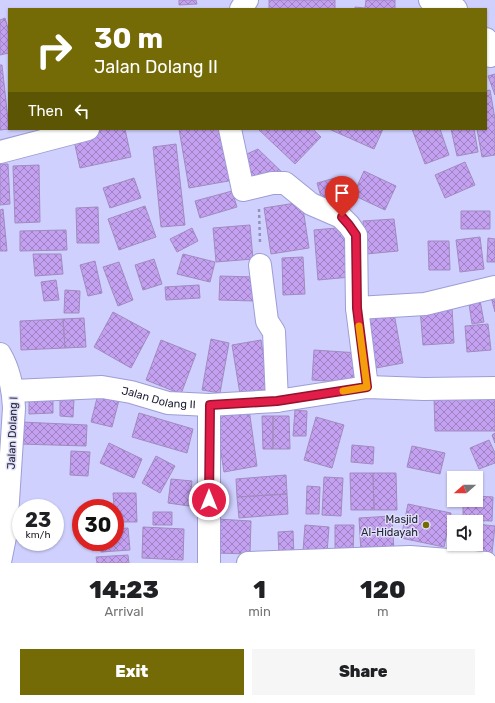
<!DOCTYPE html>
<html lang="en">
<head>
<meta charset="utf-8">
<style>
  :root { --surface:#fff; --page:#f6f6f6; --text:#202124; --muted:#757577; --accent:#746b06 }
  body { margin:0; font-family:Rubik,sans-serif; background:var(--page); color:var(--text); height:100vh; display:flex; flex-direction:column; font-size:15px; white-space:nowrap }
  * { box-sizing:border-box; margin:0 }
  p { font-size:13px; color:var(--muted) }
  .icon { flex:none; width:22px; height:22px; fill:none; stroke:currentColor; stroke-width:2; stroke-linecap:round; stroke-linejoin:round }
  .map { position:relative; height:563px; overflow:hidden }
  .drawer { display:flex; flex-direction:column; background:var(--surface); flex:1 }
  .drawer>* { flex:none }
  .top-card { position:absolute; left:8px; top:8px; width:479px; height:122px; border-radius:0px; box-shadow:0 1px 3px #0004; background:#746b06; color:#fff; overflow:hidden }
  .needle { width:26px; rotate:249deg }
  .fabs { position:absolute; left:447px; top:471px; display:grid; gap:8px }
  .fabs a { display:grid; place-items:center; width:36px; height:36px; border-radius:0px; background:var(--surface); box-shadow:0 1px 3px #0004; font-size:20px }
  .speed { position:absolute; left:12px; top:499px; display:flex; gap:8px; font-size:20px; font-weight:700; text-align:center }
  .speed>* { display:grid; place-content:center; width:52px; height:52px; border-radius:50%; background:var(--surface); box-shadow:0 1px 3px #0004; line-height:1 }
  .speed small { font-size:10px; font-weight:400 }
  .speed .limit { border:6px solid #d22; background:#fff; color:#111 }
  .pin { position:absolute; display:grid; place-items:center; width:34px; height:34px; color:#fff; margin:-41px -17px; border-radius:50% 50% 50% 0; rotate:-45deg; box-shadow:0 0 4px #0007 }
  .pin .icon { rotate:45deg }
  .me { position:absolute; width:44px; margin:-22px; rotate:0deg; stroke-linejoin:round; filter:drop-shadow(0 0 3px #0008) }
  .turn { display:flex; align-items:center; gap:14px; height:84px; padding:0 20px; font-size:18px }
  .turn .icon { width:52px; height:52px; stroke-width:2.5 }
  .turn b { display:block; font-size:28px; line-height:34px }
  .then { display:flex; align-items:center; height:38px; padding:0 20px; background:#0003; gap:8px; font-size:15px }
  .eta { display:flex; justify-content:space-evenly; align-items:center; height:68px; text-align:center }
  .eta b { font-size:24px; font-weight:800; line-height:28px }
  .cta { display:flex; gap:8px; margin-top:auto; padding:8px 20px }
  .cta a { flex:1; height:46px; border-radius:0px; background:var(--accent); color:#fff; font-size:16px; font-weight:800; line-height:46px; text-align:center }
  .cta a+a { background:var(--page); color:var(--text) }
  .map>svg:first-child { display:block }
  .building { fill:url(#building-cross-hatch); stroke:#a18bbf }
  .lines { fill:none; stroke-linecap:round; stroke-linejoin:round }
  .street-casing { stroke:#9d9dd5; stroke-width:24 }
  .path { stroke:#9293b8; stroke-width:2.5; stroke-dasharray:3 3; stroke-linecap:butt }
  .street { stroke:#fff; stroke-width:22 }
  .route-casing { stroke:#92132f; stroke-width:10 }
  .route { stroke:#e11d48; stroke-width:7 }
  .slow { stroke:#f59e0b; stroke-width:7 }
  .poi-dot { fill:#746b06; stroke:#dfe0f7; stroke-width:1.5 }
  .labels { text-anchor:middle; stroke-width:3; stroke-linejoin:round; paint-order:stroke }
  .street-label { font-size:11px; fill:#222238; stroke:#dfe0f7 }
  .poi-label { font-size:11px; fill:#222238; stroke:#dfe0f7; text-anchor:end }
</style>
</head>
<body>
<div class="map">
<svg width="495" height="563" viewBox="0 0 495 563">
  <defs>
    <pattern id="building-cross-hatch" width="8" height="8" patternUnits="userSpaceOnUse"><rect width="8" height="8" fill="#c3a0f0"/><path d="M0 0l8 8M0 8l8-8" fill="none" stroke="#9e82c3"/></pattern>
  </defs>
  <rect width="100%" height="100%" fill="#cfd0fe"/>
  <!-- building -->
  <path class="building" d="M179 0H196L197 4 179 5Z
    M269 0H335V9H269Z
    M366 0H395V9H355V7L365 8Z
    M5 18 9 32V53L0 55V20Z
    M0 65H2L9 129 0 130Z
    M495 74V95L488 76Z
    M490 90 495 119V155L482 157 477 129H486V91Z
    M104 129H125L131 157 80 168 73 136Z
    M179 129H225L234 180 189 188Z
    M258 129H313L321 137 295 164Z
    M329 129H383L374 149Z
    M412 129H440L449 155 425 164Z
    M451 129H474L478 152 457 156Z
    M176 144 185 225 161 227 153 147Z
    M258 149 287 177 252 184 238 158Z
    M465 162 475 185 445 198 435 175Z
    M0 164H8L10 204 0 205Z
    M39 165 40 222 15 223 13 166Z
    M364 171 396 186 385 210 353 195Z
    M339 177 344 194 322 200 317 183Z
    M134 178 141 198 110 208 103 188Z
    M232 191 237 207 200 218 195 201Z
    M302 202 309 248 271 254 264 208Z
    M145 206 156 237 119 250 108 219Z
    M98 207 99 243H77L76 208Z
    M3 209 7 251H0V210Z
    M461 211H490V229H461Z
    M394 219 398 251 366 254 363 221Z
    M250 225 253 259 216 262 213 228Z
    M347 227 351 277 318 280 314 230Z
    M192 228 198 241 177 252 170 239Z
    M66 230 67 250 20 251V231Z
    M480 237 484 269 460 272 456 240Z
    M488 238 495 239V262H487Z
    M428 241H449L450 270H429Z
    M33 254H61L63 274 35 276Z
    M183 254 215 262 210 282 177 274Z
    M303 257 305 294 283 295 282 258Z
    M154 259 162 284 143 290 135 265Z
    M95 261 102 293 88 296 80 265Z
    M119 262 133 300 118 306 103 267Z
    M220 276 255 277 254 301 219 300Z
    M56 280 59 300 44 301 41 282Z
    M199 285 200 298 166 300 165 287Z
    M65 290 80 291 79 313H64Z
    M479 295 484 322 472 324 468 297Z
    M495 296V312L491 297Z
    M452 307 454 343 423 345 420 309Z
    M113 312 150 332 131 368 94 347Z
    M394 313 403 363 376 368 367 318Z
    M84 318 86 347 65 348 63 319Z
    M63 319 65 348 21 350 20 321Z
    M488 324 491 350 467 352 465 326Z
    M211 339 229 343 220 393 202 390Z
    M161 340 196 354 181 394 146 380Z
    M261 340 269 389 240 394 232 345Z
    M314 350 359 353 357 383 312 380Z
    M29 394H53V413L29 414Z
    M98 394 119 400 112 427 91 422Z
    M495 396V431H435L434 397Z
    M60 398 74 399 73 417 60 416Z
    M249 409 257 466 224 472 215 414Z
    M295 410 307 411 306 436H293Z
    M139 413 193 429 187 453 132 437Z
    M262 416H273V449H263Z
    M273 416H289L290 449H273Z
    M316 417 344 425 332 468 304 460Z
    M21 422 87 425 86 446 20 444Z
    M495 433V443L492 435Z
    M489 440 495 453V463L479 469 470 448Z
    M109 443 142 459 134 478 100 463Z
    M352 445 374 447 373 464 351 462Z
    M412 446 445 453 440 474 407 467Z
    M71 451 90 452 88 476 70 475Z
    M156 456 175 466 160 493 142 483Z
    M350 473H373L374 510H351Z
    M373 473H396L397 510H374Z
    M286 475 287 494 237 497 236 479Z
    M324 477 343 478 341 516 322 515Z
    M171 479 192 481 189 506 168 503Z
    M307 486 320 487 319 514H306Z
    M113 493H136L137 522H115Z
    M287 494 288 514 239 518 237 497Z
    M476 496 493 497 492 521 463 520V500H476Z
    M408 504 451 513 444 547 401 538Z
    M153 512H172V525H153Z
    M392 516 394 551 361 553 359 518Z
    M217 519 251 521 250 554 215 553Z
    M476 524 495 526 492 553 467 551V544H476Z
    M305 525 329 527 327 553 303 551Z
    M335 525H354L353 554H335Z
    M143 527 184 529 183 560 142 558Z
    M128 528 130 550 101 552 100 542H115V529Z
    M293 531 294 555 279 556 278 532Z
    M128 555 129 563H97L96 557Z"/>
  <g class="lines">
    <!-- street casing -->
    <g class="street-casing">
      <g id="street">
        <path d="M430 0 456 9"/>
        <path d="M241 9 247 0"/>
        <path d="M486 39 490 56"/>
        <path d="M230 129 243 190 272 183H285L311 204 341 217 349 225 356 235 357 308 425 304 495 287"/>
        <path d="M0 152 88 129"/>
        <path d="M260 265 267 321 274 332 277 401"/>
        <path d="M357 308 367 387"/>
        <path d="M0 354C10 371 13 388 14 408L6 532 0 562"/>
        <path id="s1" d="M13 391 102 387 131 392 168 403 209 405 277 401 367 387 424 389 495 388"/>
        <path d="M209 563V405"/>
        <path d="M248 563 410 557 486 563"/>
      </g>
    </g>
    <!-- path -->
    <path class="path" d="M259 209 260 242"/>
    <!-- street -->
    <use href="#street" class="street"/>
  </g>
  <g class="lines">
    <!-- route casing -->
    <g class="route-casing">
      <path id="route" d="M209 500 210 405 277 401 367 387 357 308 356 235 349 225 342 217"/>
    </g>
    <!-- route -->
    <use href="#route" class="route"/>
    <!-- slow -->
    <path class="slow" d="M343 391 367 387 359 326"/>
  </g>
  <!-- markers -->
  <circle class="poi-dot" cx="426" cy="525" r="4"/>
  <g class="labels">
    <!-- street labels -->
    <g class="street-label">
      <text dy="4" stroke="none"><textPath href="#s1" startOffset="147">Jalan Dolang II</textPath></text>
      <text transform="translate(12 433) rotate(-88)" y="4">Jalan Dolang I</text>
    </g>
    <!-- poi labels -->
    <g class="poi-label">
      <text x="418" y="523">Masjid<tspan x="418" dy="13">Al-Hidayah</tspan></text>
    </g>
  </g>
</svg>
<div class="fabs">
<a><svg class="needle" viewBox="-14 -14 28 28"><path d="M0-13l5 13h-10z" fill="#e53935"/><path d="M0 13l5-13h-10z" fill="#757577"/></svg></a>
<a><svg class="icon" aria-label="sound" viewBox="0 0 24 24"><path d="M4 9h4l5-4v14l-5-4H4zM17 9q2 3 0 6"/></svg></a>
</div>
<div class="speed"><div>23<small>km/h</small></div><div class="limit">30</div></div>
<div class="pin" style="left:342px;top:217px;background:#d93025"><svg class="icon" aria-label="arrive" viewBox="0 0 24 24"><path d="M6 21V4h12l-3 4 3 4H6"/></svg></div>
<svg class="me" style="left:209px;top:500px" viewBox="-20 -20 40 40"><circle r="17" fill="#e11d48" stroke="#fff" stroke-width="3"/><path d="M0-11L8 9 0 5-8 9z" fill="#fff"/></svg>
<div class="top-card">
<div class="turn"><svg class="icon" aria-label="right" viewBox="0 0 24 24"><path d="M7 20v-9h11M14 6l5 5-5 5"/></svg><div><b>30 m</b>Jalan Dolang II</div></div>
<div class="then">Then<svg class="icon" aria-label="left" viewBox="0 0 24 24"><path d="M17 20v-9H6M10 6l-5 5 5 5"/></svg></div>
</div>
</div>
<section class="drawer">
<div class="eta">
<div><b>14:23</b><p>Arrival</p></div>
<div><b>1</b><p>min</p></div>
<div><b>120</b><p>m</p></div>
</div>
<div class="cta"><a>Exit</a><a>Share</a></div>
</section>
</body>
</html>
